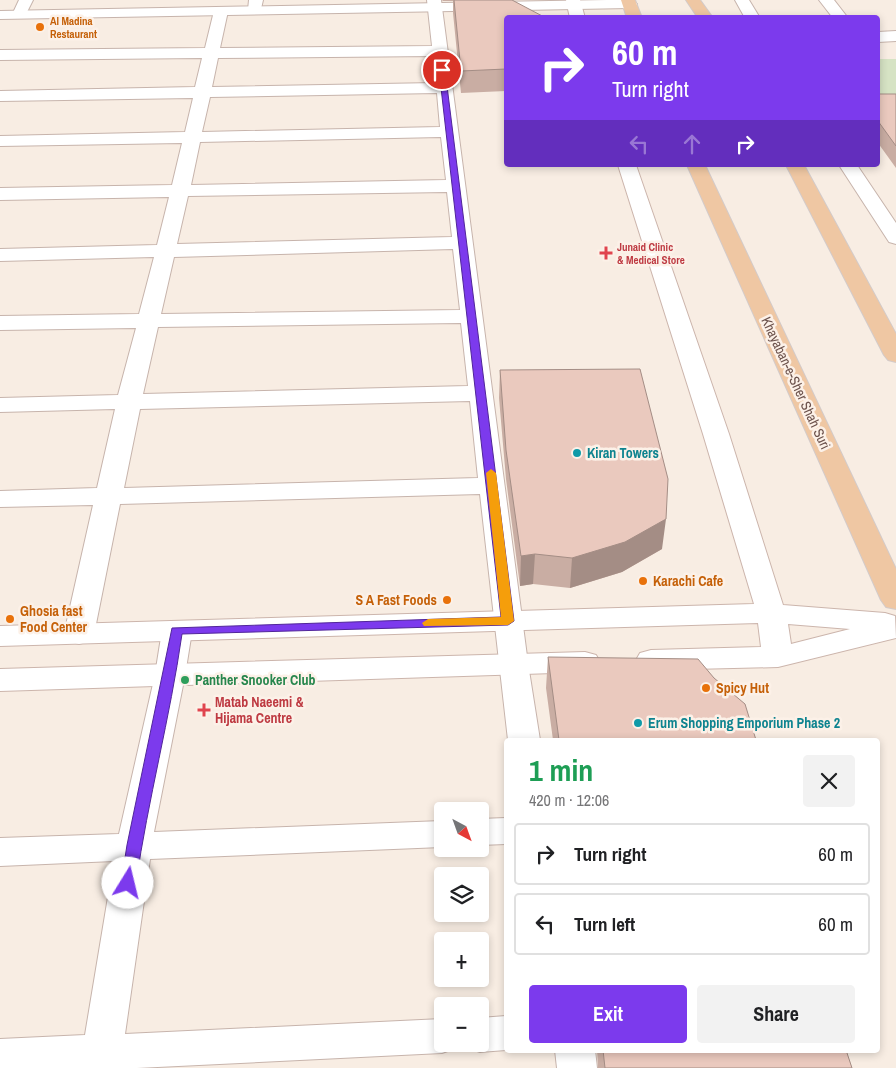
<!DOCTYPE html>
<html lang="en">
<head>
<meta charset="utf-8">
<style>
  :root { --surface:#fff; --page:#f2f2f2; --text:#202124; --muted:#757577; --line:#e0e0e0; --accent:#7c3aed }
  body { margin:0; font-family:"Archivo Narrow",sans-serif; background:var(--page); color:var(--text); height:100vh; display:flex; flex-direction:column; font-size:19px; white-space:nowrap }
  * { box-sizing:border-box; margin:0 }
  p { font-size:16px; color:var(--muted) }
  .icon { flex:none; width:28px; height:28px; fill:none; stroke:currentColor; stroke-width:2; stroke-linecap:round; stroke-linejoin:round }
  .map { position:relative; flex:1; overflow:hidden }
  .drawer { position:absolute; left:504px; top:738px; width:376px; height:315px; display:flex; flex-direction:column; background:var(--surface); border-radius:5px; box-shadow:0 2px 8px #0003 }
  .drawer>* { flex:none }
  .top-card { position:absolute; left:504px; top:15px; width:376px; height:152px; border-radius:5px; box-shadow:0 2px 8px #0003; background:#7c3aed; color:#fff; overflow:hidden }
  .needle { width:32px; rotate:139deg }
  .fabs { position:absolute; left:434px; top:802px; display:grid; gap:10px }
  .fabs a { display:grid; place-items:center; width:55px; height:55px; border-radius:5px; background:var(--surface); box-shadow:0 2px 8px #0003; font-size:25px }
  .pin { position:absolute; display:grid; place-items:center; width:42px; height:42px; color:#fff; margin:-21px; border:2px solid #fff; border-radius:50%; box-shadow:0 1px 5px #0007 }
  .me { position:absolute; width:55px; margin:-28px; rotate:9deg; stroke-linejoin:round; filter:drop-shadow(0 0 4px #0008) }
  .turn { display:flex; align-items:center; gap:18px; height:105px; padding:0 25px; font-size:22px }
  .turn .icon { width:65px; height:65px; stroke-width:2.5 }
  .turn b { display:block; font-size:35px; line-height:42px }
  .lanes { display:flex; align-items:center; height:48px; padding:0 25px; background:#0003; justify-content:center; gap:25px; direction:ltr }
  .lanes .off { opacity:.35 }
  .round { display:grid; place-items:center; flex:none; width:52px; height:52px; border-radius:5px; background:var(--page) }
  .headline { display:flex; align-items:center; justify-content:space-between; height:85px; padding:0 25px }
  h1 { font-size:30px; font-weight:800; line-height:38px; color:#1e9e55 }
  .primary-button { display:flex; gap:10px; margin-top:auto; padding:10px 25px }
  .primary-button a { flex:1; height:58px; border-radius:5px; background:var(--accent); color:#fff; font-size:20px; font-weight:800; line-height:58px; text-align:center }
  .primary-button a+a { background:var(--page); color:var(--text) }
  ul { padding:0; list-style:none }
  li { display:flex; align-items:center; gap:15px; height:62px; margin:0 10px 8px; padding:0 15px; border:2px solid var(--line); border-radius:5px }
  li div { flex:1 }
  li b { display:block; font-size:19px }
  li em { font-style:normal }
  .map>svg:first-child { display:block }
  .green { fill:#d6e3c4 }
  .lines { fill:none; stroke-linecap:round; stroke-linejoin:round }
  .minor-casing { stroke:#c7b4ac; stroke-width:2 }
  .tertiary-casing { stroke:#c7b4ac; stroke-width:2 }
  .secondary-casing { stroke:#ccb5ac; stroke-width:2 }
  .primary-casing { stroke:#d3cbca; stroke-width:2 }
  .minor { fill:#fff; fill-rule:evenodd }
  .tertiary { fill:#fff; fill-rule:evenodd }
  .secondary { fill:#fff; fill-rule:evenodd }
  .primary { fill:#efc7a3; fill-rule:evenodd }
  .wall { fill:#c9ada3 }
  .shaded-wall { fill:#a48d85 }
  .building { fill:#eac9be; stroke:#a48d85 }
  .route { fill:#7c3aed; stroke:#51269a }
  .slow { fill:#f59e0b }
  .food-dot { fill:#e8710a; stroke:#fcf1e8; stroke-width:2 }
  .health-dot { fill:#e0444e; stroke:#fcf1e8; stroke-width:2 }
  .culture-dot { fill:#0f9aa8; stroke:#fcf1e8; stroke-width:2 }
  .leisure-dot { fill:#2e9e5b; stroke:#fcf1e8; stroke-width:2 }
  .labels { text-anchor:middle; stroke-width:5; stroke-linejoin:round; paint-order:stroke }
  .far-food-label { font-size:11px; font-weight:bold; fill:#c56008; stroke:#fcf1e8; text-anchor:start }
  .far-health-label { font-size:11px; font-weight:bold; fill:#be3a42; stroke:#fcf1e8; text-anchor:start }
  .street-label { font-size:14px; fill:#6d534d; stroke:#fcf1e8 }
  .culture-label { font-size:14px; font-weight:bold; fill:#0d838f; stroke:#fcf1e8; text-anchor:start }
  .food-label { font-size:14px; font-weight:bold; fill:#c56008; stroke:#fcf1e8; text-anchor:start }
  .leisure-label { font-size:14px; font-weight:bold; fill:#27864d; stroke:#fcf1e8; text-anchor:start }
  .health-label { font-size:14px; font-weight:bold; fill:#be3a42; stroke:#fcf1e8; text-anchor:start }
</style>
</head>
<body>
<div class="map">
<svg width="896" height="1068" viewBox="0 0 896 1068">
  <rect width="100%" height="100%" fill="#f8ede3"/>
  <!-- green -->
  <path class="green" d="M878 59H896V110L878 111Z"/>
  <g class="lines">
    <!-- minor casing -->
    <g class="minor-casing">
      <path id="minor" d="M19 0H33L24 18H14L12 15Z
        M249 0H263L260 13H250L248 10Z
        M427 0H441L528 664 540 740H508L480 494 120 504 94 634 90 641 79 644 68 641 64 634 93 505 0 507V491L97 488 115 409 0 412V398L118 395 136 328 0 330V316L139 314 154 257 0 261V249L157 245 169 197 0 200V188L172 185 182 143 0 146V136L185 132 193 98 0 101V91L195 87 202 58 0 60V50L205 48 214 11 216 8H226L228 11 220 48 432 46ZM433 56 436 83 212 87 218 58ZM437 93 440 127 202 132 210 97ZM441 137 446 180 191 185 200 142ZM447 192 452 237 177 244 188 196ZM453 249 460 310 161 314 174 257ZM461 323 468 386 143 394 158 327ZM470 401 478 478 124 488 140 409Z
        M819 0H834L848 18H833Z
        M896 31V41L878 42V32Z
        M177 621 188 624 192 631 185 675 154 832 442 821V847L150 859 125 1034 442 1019V1044H458L456 1048 442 1053 137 1068H0V1039L85 1035 114 861 0 866V838L119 834 155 675 162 631 166 624Z
        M506 818V844L480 845V819Z
        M506 1016V1050L480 1052 466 1047 464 1044H480V1018Z
        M555 1050H595L597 1068H557Z"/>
    </g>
    <!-- tertiary casing -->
    <g class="tertiary-casing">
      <path id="tertiary" d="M607 0H632L637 4 635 7 630 8 0 19V11Z
        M735 0H749L760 18H745Z
        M839 165H857L896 223V244L889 242Z"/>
    </g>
    <!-- secondary casing -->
    <g class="secondary-casing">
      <path id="secondary" d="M566 0H580L585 18H570Z
        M618 165H636L729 434 783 605 885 613 895 616 896 638 778 667 651 670 640 667 636 660 640 653 651 650 761 647 758 623 0 646V626L754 604 703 434ZM788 624 850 629 791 644Z
        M585 652 596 655 600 662 596 669 585 672 0 691V669Z"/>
    </g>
    <!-- primary casing -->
    <g class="primary-casing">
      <path id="primary" d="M621 0H635L642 18H627Z
        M686 0H700L713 18H698Z
        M687 165H705L896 569V609L886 607 881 600Z
        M786 165H804L896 334V362L888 360 884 355Z"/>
    </g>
    <!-- minor -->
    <use href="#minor" class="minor"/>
    <!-- tertiary -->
    <use href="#tertiary" class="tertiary"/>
    <!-- secondary -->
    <use href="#secondary" class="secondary"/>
    <!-- primary -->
    <use href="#primary" class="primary"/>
  </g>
  <!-- wall -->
  <path class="wall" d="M442 0H512L506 18V91L461 93 453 13V1H443Z
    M878 94H896V168L878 143Z
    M500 370 662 549 622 572 570 588 533 584 520 586 506 479 499 398Z
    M548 657 756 740H553L546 688Z
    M597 1050H846L852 1068H598Z"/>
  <!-- shaded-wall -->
  <path class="shaded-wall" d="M666 519 662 549 622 572 570 588 572 558Z
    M535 554 533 584 520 586 521 556Z"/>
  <!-- building -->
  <path class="building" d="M454 0H512L546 18H506V69L461 71Z
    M878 94H896V146L878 121Z
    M640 369 668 479 666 519 625 542 572 558 535 554 521 556 506 450 500 370Z
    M548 657 698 659 714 678 745 704 756 740H559Z
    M603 1050H846L852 1068H605Z"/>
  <!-- route -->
  <path class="route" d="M442 67 445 70 514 621 508 625 182 634C170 718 148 799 136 883L134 887 128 888 123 887 121 883 127 845 172 628 501 617 439 70Z"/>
  <!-- slow -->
  <path class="slow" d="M491 469 496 473 514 621 508 625 424 626 422 623 428 619 501 617 486 473Z"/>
  <!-- markers -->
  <g class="food-dot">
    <circle cx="40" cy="27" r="5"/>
    <circle cx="643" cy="581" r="5"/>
    <circle cx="447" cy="600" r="5"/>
    <circle cx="10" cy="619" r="5"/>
    <circle cx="706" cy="688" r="5"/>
  </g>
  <g class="health-dot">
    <path d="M603.5 245.5h5v5h5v5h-5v5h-5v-5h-5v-5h5z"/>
    <path d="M201.5 702.5h5v5h5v5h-5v5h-5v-5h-5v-5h5z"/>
  </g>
  <g class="culture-dot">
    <circle cx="577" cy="453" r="5"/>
    <circle cx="638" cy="723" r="5"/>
  </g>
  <circle class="leisure-dot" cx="185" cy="680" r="5"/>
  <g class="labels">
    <!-- far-food labels -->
    <g class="far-food-label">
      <text x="50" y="25">Al Madina<tspan x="50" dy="13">Restaurant</tspan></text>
    </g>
    <!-- far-health labels -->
    <g class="far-health-label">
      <text x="617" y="251">Junaid Clinic<tspan x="617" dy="13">&amp; Medical Store</tspan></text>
    </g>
    <!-- street labels -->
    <g class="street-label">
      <text transform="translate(796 383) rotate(65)" y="5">Khayaban-e-Sher Shah Suri</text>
    </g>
    <!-- culture labels -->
    <g class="culture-label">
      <text x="587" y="458">Kiran Towers</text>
      <text x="648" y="728">Erum Shopping Emporium Phase 2</text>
    </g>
    <!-- food labels -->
    <g class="food-label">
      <text x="653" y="586">Karachi Cafe</text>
      <text x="437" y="605" text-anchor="end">S A Fast Foods</text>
      <text x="20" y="616">Ghosia fast<tspan x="20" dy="16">Food Center</tspan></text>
      <text x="716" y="693">Spicy Hut</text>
    </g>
    <!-- leisure labels -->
    <g class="leisure-label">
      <text x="195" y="685">Panther Snooker Club</text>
    </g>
    <!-- health labels -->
    <g class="health-label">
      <text x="215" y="707">Matab Naeemi &amp;<tspan x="215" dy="16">Hijama Centre</tspan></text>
    </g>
  </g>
</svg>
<div class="fabs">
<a><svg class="needle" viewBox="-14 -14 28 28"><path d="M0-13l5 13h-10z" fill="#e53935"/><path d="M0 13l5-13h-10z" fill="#757577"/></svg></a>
<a><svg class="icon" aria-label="layers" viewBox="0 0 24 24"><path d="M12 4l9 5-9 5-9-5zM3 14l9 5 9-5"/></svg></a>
<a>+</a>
<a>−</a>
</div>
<div class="pin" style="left:442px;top:70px;background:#d93025"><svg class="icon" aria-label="arrive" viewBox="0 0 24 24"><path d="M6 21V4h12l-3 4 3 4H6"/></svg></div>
<svg class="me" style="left:128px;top:883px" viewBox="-20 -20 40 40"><circle r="19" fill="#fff"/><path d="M0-13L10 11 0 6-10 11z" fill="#7c3aed"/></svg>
<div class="top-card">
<div class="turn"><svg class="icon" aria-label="right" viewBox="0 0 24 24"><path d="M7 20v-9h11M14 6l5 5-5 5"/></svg><div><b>60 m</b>Turn right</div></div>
<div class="lanes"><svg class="icon off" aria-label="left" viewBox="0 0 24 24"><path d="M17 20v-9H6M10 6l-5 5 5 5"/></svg><svg class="icon off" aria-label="ahead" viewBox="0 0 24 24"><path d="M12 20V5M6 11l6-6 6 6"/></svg><svg class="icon" aria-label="right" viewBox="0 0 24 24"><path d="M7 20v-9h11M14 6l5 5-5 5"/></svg></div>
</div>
<section class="drawer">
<div class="headline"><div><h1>1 min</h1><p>420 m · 12:06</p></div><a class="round"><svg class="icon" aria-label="close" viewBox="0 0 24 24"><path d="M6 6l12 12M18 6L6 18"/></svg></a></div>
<ul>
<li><svg class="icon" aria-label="right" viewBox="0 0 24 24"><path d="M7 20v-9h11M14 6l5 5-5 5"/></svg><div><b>Turn right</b></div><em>60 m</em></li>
<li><svg class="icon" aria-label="left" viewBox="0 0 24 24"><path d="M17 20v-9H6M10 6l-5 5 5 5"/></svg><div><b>Turn left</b></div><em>60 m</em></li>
</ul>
<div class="primary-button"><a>Exit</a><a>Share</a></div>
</section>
</div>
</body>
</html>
